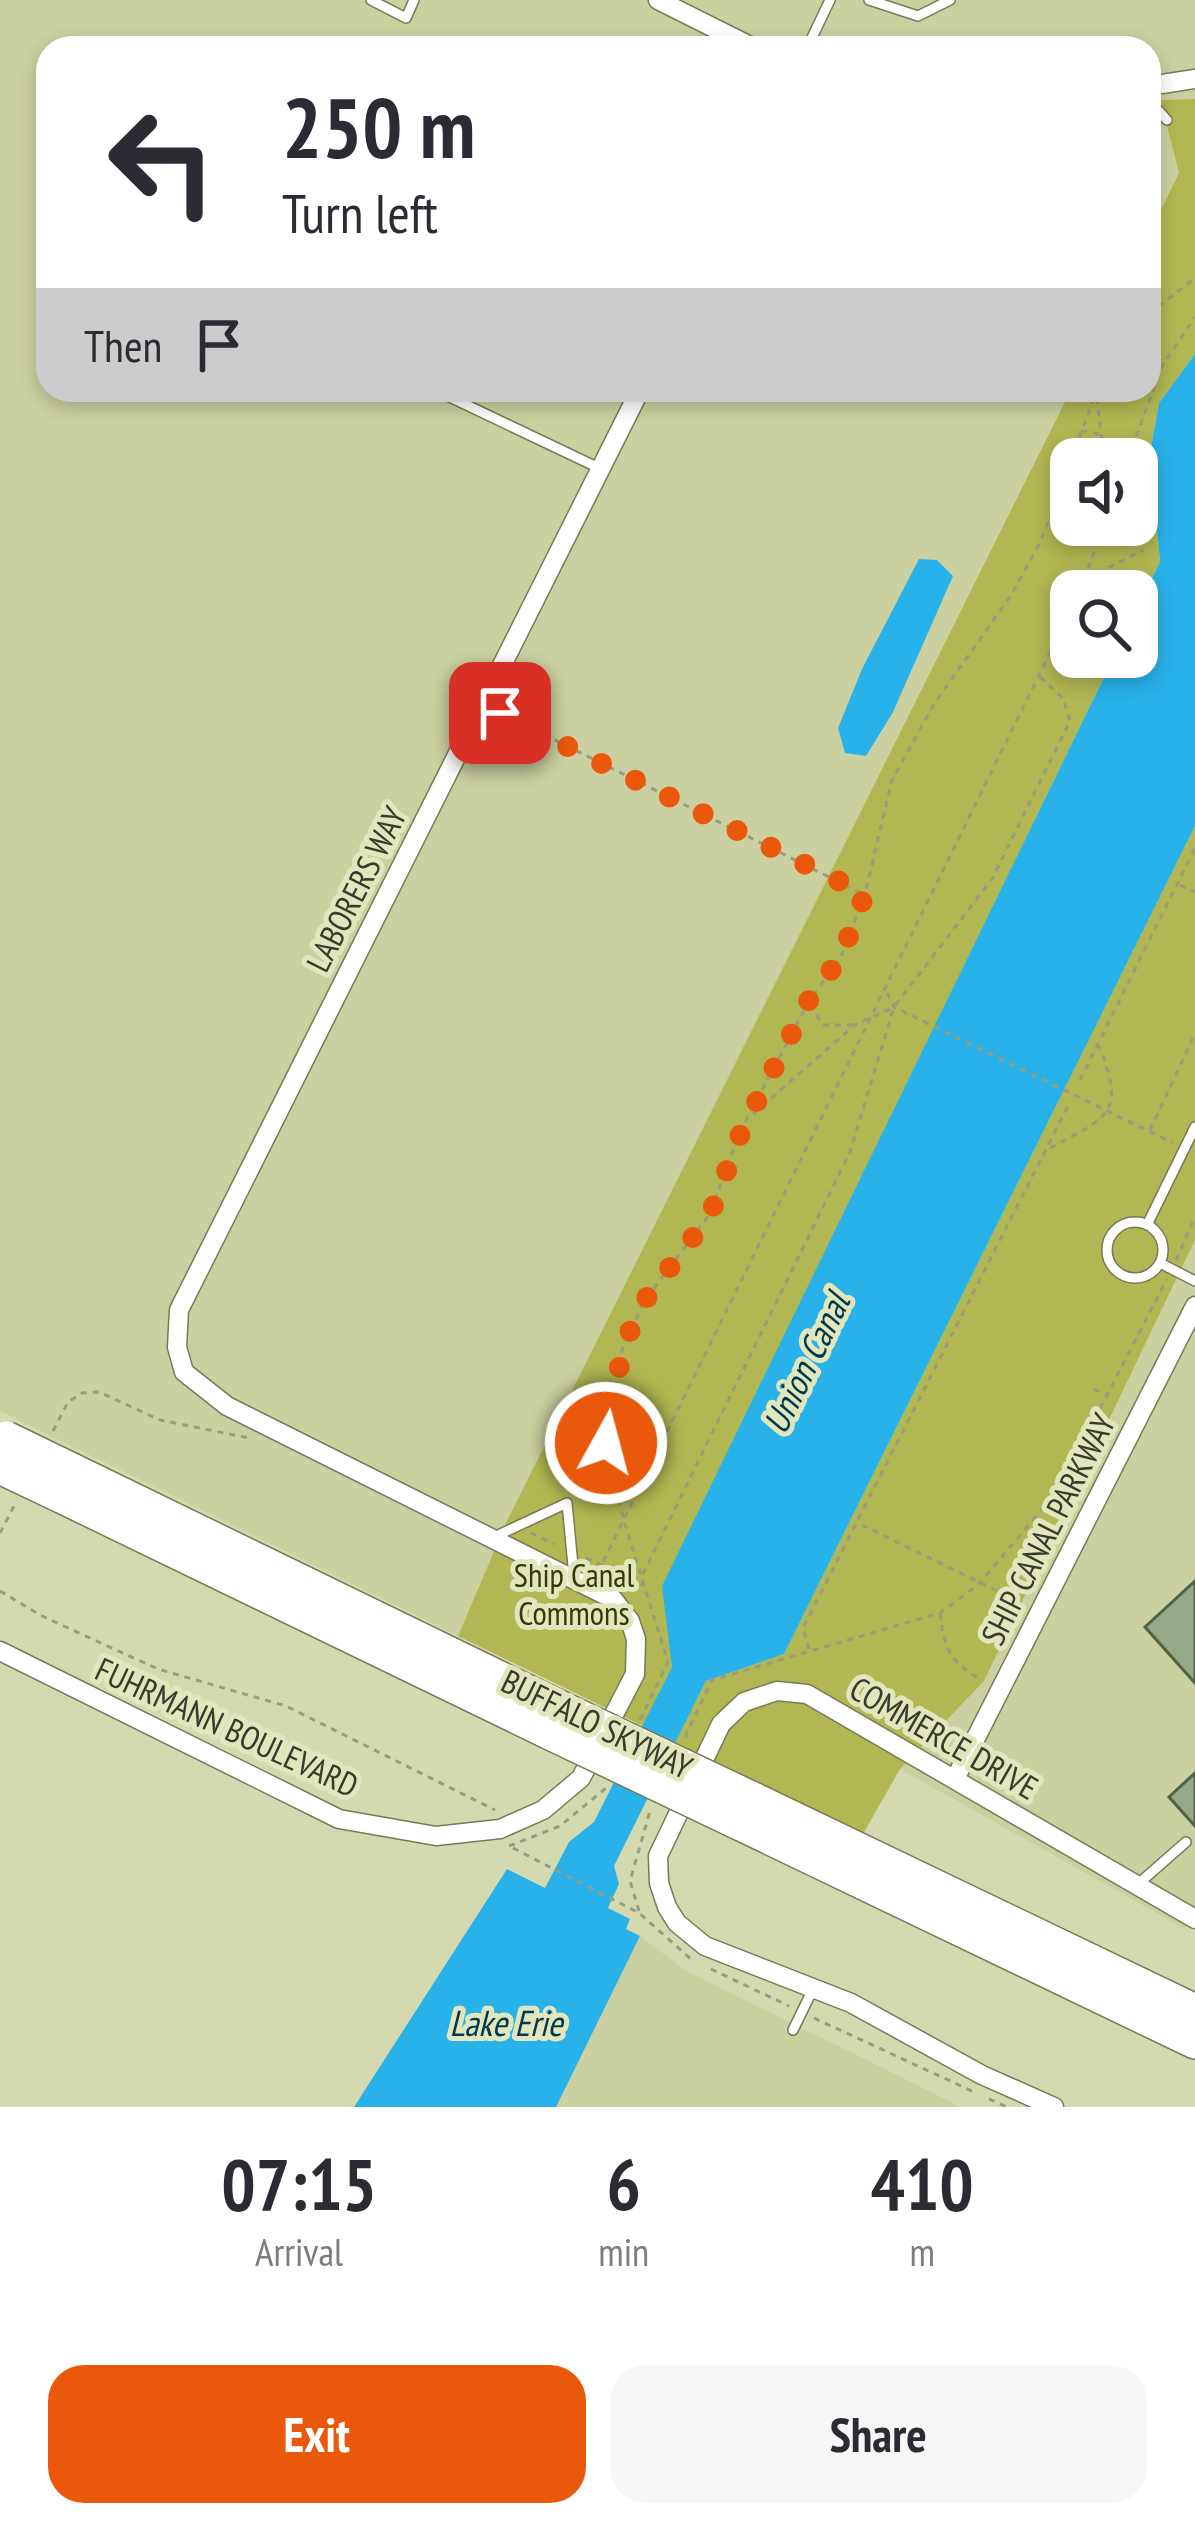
<!DOCTYPE html>
<html lang="en">
<head>
<meta charset="utf-8">
<style>
  :root { --surface:#fff; --page:#f7f7f7; --text:#2b2b33; --muted:#7c7c81; --accent:#ea580c }
  body { margin:0; font-family:"PT Sans Narrow",sans-serif; background:var(--page); color:var(--text); height:100vh; display:flex; flex-direction:column; font-size:45px; white-space:nowrap }
  * { box-sizing:border-box; margin:0 }
  p { font-size:39px; color:var(--muted) }
  .icon { flex:none; width:66px; height:66px; fill:none; stroke:currentColor; stroke-width:2; stroke-linecap:round; stroke-linejoin:round }
  .map { position:relative; height:2107px; overflow:hidden }
  .details { display:flex; flex-direction:column; background:var(--surface); flex:1 }
  .details>* { flex:none }
  .top-card { position:absolute; left:36px; top:36px; width:1125px; height:366px; border-radius:36px; box-shadow:0 6px 18px #0003; background:#fff; color:var(--text); overflow:hidden }
  .buttons { position:absolute; left:1050px; top:438px; display:grid; gap:24px }
  .buttons a { display:grid; place-items:center; width:108px; height:108px; border-radius:24px; background:var(--surface); box-shadow:0 6px 18px #0003; font-size:60px }
  .pin { position:absolute; display:grid; place-items:center; width:102px; height:102px; color:#fff; margin:-51px; border-radius:24px; box-shadow:0 6px 18px #0006 }
  .me { position:absolute; width:132px; margin:-66px; rotate:7deg; stroke-linejoin:round; filter:drop-shadow(0 0 9px #0008) }
  .turn { display:flex; align-items:center; gap:42px; height:252px; padding:0 48px; font-size:54px }
  .turn .icon { width:156px; height:156px; stroke-width:2.5 }
  .turn b { display:block; font-size:84px; line-height:102px }
  .then { display:flex; align-items:center; height:114px; padding:0 48px; background:#0003; gap:24px; font-size:45px }
  .eta { display:flex; justify-content:space-evenly; align-items:center; height:204px; text-align:center }
  .eta b { font-size:72px; font-weight:600; line-height:84px }
  .primary-button { display:flex; gap:24px; margin-top:auto; padding:24px 48px }
  .primary-button a { flex:1; height:138px; border-radius:36px; background:var(--accent); color:#fff; font-size:48px; font-weight:600; line-height:138px; text-align:center }
  .primary-button a+a { background:var(--page); color:var(--text) }
  .map>svg:first-child { display:block }
  .built { fill:#cbd0a0 }
  .green { fill:#b1b752; fill-rule:evenodd }
  .water { fill:#29b1e9 }
  .building { fill:#96aa87; stroke:#506242; stroke-width:3 }
  .lines { fill:none; stroke-linecap:round; stroke-linejoin:round }
  .lane-casing { stroke:#777a55; stroke-width:12 }
  .street-casing { stroke:#777a55; stroke-width:21 }
  .highway-casing { stroke:#777a55; stroke-width:36 }
  .path { stroke:#999c7d; stroke-width:3; stroke-dasharray:6 6; stroke-linecap:butt }
  .lane { stroke:#fff; stroke-width:9 }
  .street { stroke:#fff; stroke-width:18 }
  .highway { stroke:#fff; stroke-width:33 }
  .highway-bridge-casing { stroke:#777a55; stroke-width:36; stroke-linecap:butt }
  .highway-bridge { stroke:#fff; stroke-width:33 }
  .route { stroke:#ea580c; stroke-width:21; stroke-dasharray:0 37.8 }
  .labels { text-anchor:middle; stroke-width:10; stroke-linejoin:round; paint-order:stroke }
  .street-label { font-size:33px; fill:#393a2a; stroke:#e2e6bd }
  .park-label { font-size:33px; fill:#363908; stroke:#e2e6bd }
  .water-label { font-size:36px; font-style:italic; fill:#00394f; stroke:#e2e6bd }
</style>
</head>
<body>
<div class="map">
<svg width="1195" height="2107" viewBox="0 0 1195 2107">
  <rect width="100%" height="100%" fill="#d5d9b0"/>
  <!-- built -->
  <path class="built" d="M0 0H1195V99L1160 100 1179 173 1149 234V48H48V390H1071L507 1521 458 1636 0 1411Z
    M1195 1240V1920L1185 1929 900 1769 984 1681Z
    M640 1936 685 1970 961 2107H556Z"/>
  <!-- green -->
  <path class="green" d="M1195 99V354L1159 403 1150 454 1160 562 1137 609V591H1071V657H1114L663 1586 672 1667 643 1726 458 1636 507 1521 1071 390H1149V234L1179 173 1160 100ZM1071 459H1137V525H1071Z
    M1195 826V1240L984 1681 900 1769 863 1834 675 1743 706 1681 784 1654Z"/>
  <!-- water -->
  <path class="water" d="M1195 354V826L784 1654 706 1681 614 1866 619 1884 608 1908 630 1919 626 1929 640 1936 556 2107H354L507 1869 545 1888 569 1842 594 1822 672 1667 662 1586 1114 657H1137V609L1160 562 1150 454 1159 403Z
    M919 559 937 560 953 576 893 712 866 756 845 753 838 728 862 669Z"/>
  <!-- building -->
  <path class="building" d="M1195 1581V1683L1145 1627Z
    M1195 1773V1826L1169 1797Z"/>
  <g class="lines">
    <!-- lane casing -->
    <g class="lane-casing">
      <path id="lane" d="M371 0 406 18 414 0
        M869 0 918 16 950 0
        M807 48 830 0
        M1149 100 1167 120
        M435 390 601 469
        M1107 1250a28 28 0 1 1 56 0a28 28 0 1 1-56 0Z
        M1147 1225 1195 1127
        M1160 1263 1195 1281
        M494 1537 567 1503 574 1576
        M1137 1885 1186 1842
        M793 2030 814 1987"/>
    </g>
    <!-- street casing -->
    <g class="street-casing">
      <path id="street" d="M658 0 754 48
        M1149 86 1195 79
        M0 1651 339 1819 436 1836 500 1829 543 1810 581 1778 635 1674 636 1639 630 1621 613 1599 227 1406 184 1372 177 1347 179 1310 640 390
        M955 1779 1195 1306
        M1054 2107 982 2075 851 2003 705 1946 677 1923 667 1907 659 1883 658 1856 721 1724 744 1702 777 1691 807 1694 1195 1919"/>
    </g>
    <!-- highway casing -->
    <g class="highway-casing">
      <path id="highway" d="M72 1470 557 1706
        M61 1496 544 1730
        M753 1799 1195 2011
        M741 1824 1195 2042"/>
    </g>
    <!-- path -->
    <path class="path" d="M1149 314 1195 278
      M1097 398 1101 435 1113 459
      M1081 431 1099 434
      M1128 459 1162 366 1195 317
      M1087 578 1144 550
      M1080 591 1104 525
      M501 713 863 894
      M1180 885 1195 892
      M887 993 894 1007 1173 1143
      M810 1005 823 1025H854
      M1080 1080 1195 848
      M753 1114 856 1024 892 1008
      M1150 1130 1195 1034
      M1050 1148C1107 1117 1127 1115 1099 1046
      M1176 1260 1195 1218
      M1094 1389 1108 1396
      M53 1431 68 1402 82 1393 99 1392 160 1420 249 1438
      M574 1491 605 1444
      M862 1525 1022 1603
      M0 1533 15 1504
      M531 1533 555 1544
      M586 1558 642 1585
      M598 1572 1071 610
      M643 1574 850 1152 894 1007 992 879 1070 721 1063 698 1040 677
      M0 1591 42 1616 158 1669 286 1706 495 1810
      M940 1613C944 1650 950 1662 982 1680
      M809 1649 803 1628 1069 1104
      M640 1720 668 1662 624 1521 606 1443 623 1346 645 1300 709 1215 741 1130 809 1001 841 957 865 894 892 780 934 704 1010 597 1040 543 1097 390
      M685 1737 712 1680 940 1613 979 1584 1058 1490 1167 1279
      M509 1846 560 1826 606 1788
      M513 1848 639 1913 692 1960
      M639 1911 630 1881 650 1811
      M711 1969 789 2006
      M814 2018 974 2092
      M989 2099 1007 2107"/>
    <!-- lane -->
    <use href="#lane" class="lane"/>
    <!-- street -->
    <use href="#street" class="street"/>
    <!-- highway -->
    <use href="#highway" class="highway"/>
    <!-- highway-bridge casing -->
    <g class="highway-bridge-casing">
      <path id="highway-bridge" d="M6 1438 72 1470
        M0 1467 61 1496
        M557 1706 753 1799
        M544 1730 741 1824"/>
    </g>
    <!-- highway-bridge -->
    <use href="#highway-bridge" class="highway-bridge"/>
  </g>
  <g class="lines">
    <!-- route -->
    <path class="route" d="M500 713 865 894 841 957 809 1000 742 1130 710 1215 645 1300 623 1346 606 1443"/>
  </g>
  <g class="labels">
    <!-- street labels -->
    <g class="street-label">
      <text transform="translate(356 889) rotate(-63)" y="12">LABORERS WAY</text>
      <text transform="translate(1048 1529) rotate(-63)" y="12">SHIP CANAL PARKWAY</text>
      <text transform="translate(597 1724) rotate(26)" y="12">BUFFALO SKYWAY</text>
      <text transform="translate(227 1727) rotate(25)" y="12">FUHRMANN BOULEVARD</text>
      <text transform="translate(944 1738) rotate(30)" y="12">COMMERCE DRIVE</text>
    </g>
    <!-- park labels -->
    <g class="park-label">
      <text x="574" y="1587">Ship Canal<tspan x="574" dy="38">Commons</tspan></text>
    </g>
    <!-- water labels -->
    <g class="water-label">
      <text transform="translate(806 1363) rotate(-64)" y="13">Union Canal</text>
      <text x="506" y="2036">Lake Erie</text>
    </g>
  </g>
</svg>
<div class="buttons">
<a><svg class="icon" aria-label="sound" viewBox="0 0 24 24"><path d="M4 9h4l5-4v14l-5-4H4zM17 9q2 3 0 6"/></svg></a>
<a><svg class="icon" aria-label="search" viewBox="0 0 24 24"><circle cx="10" cy="10" r="6"/><path d="M15 15l6 6"/></svg></a>
</div>
<div class="pin" style="left:500px;top:713px;background:#d93025"><svg class="icon" aria-label="arrive" viewBox="0 0 24 24"><path d="M6 21V4h12l-3 4 3 4H6"/></svg></div>
<svg class="me" style="left:606px;top:1443px" viewBox="-20 -20 40 40"><circle r="17" fill="#ea580c" stroke="#fff" stroke-width="3"/><path d="M0-11L8 9 0 5-8 9z" fill="#fff"/></svg>
<div class="top-card">
<div class="turn"><svg class="icon" aria-label="left" viewBox="0 0 24 24"><path d="M17 20v-9H6M10 6l-5 5 5 5"/></svg><div><b>250 m</b>Turn left</div></div>
<div class="then">Then<svg class="icon" aria-label="arrive" viewBox="0 0 24 24"><path d="M6 21V4h12l-3 4 3 4H6"/></svg></div>
</div>
</div>
<section class="details">
<div class="eta">
<div><b>07:15</b><p>Arrival</p></div>
<div><b>6</b><p>min</p></div>
<div><b>410</b><p>m</p></div>
</div>
<div class="primary-button"><a>Exit</a><a>Share</a></div>
</section>
</body>
</html>
